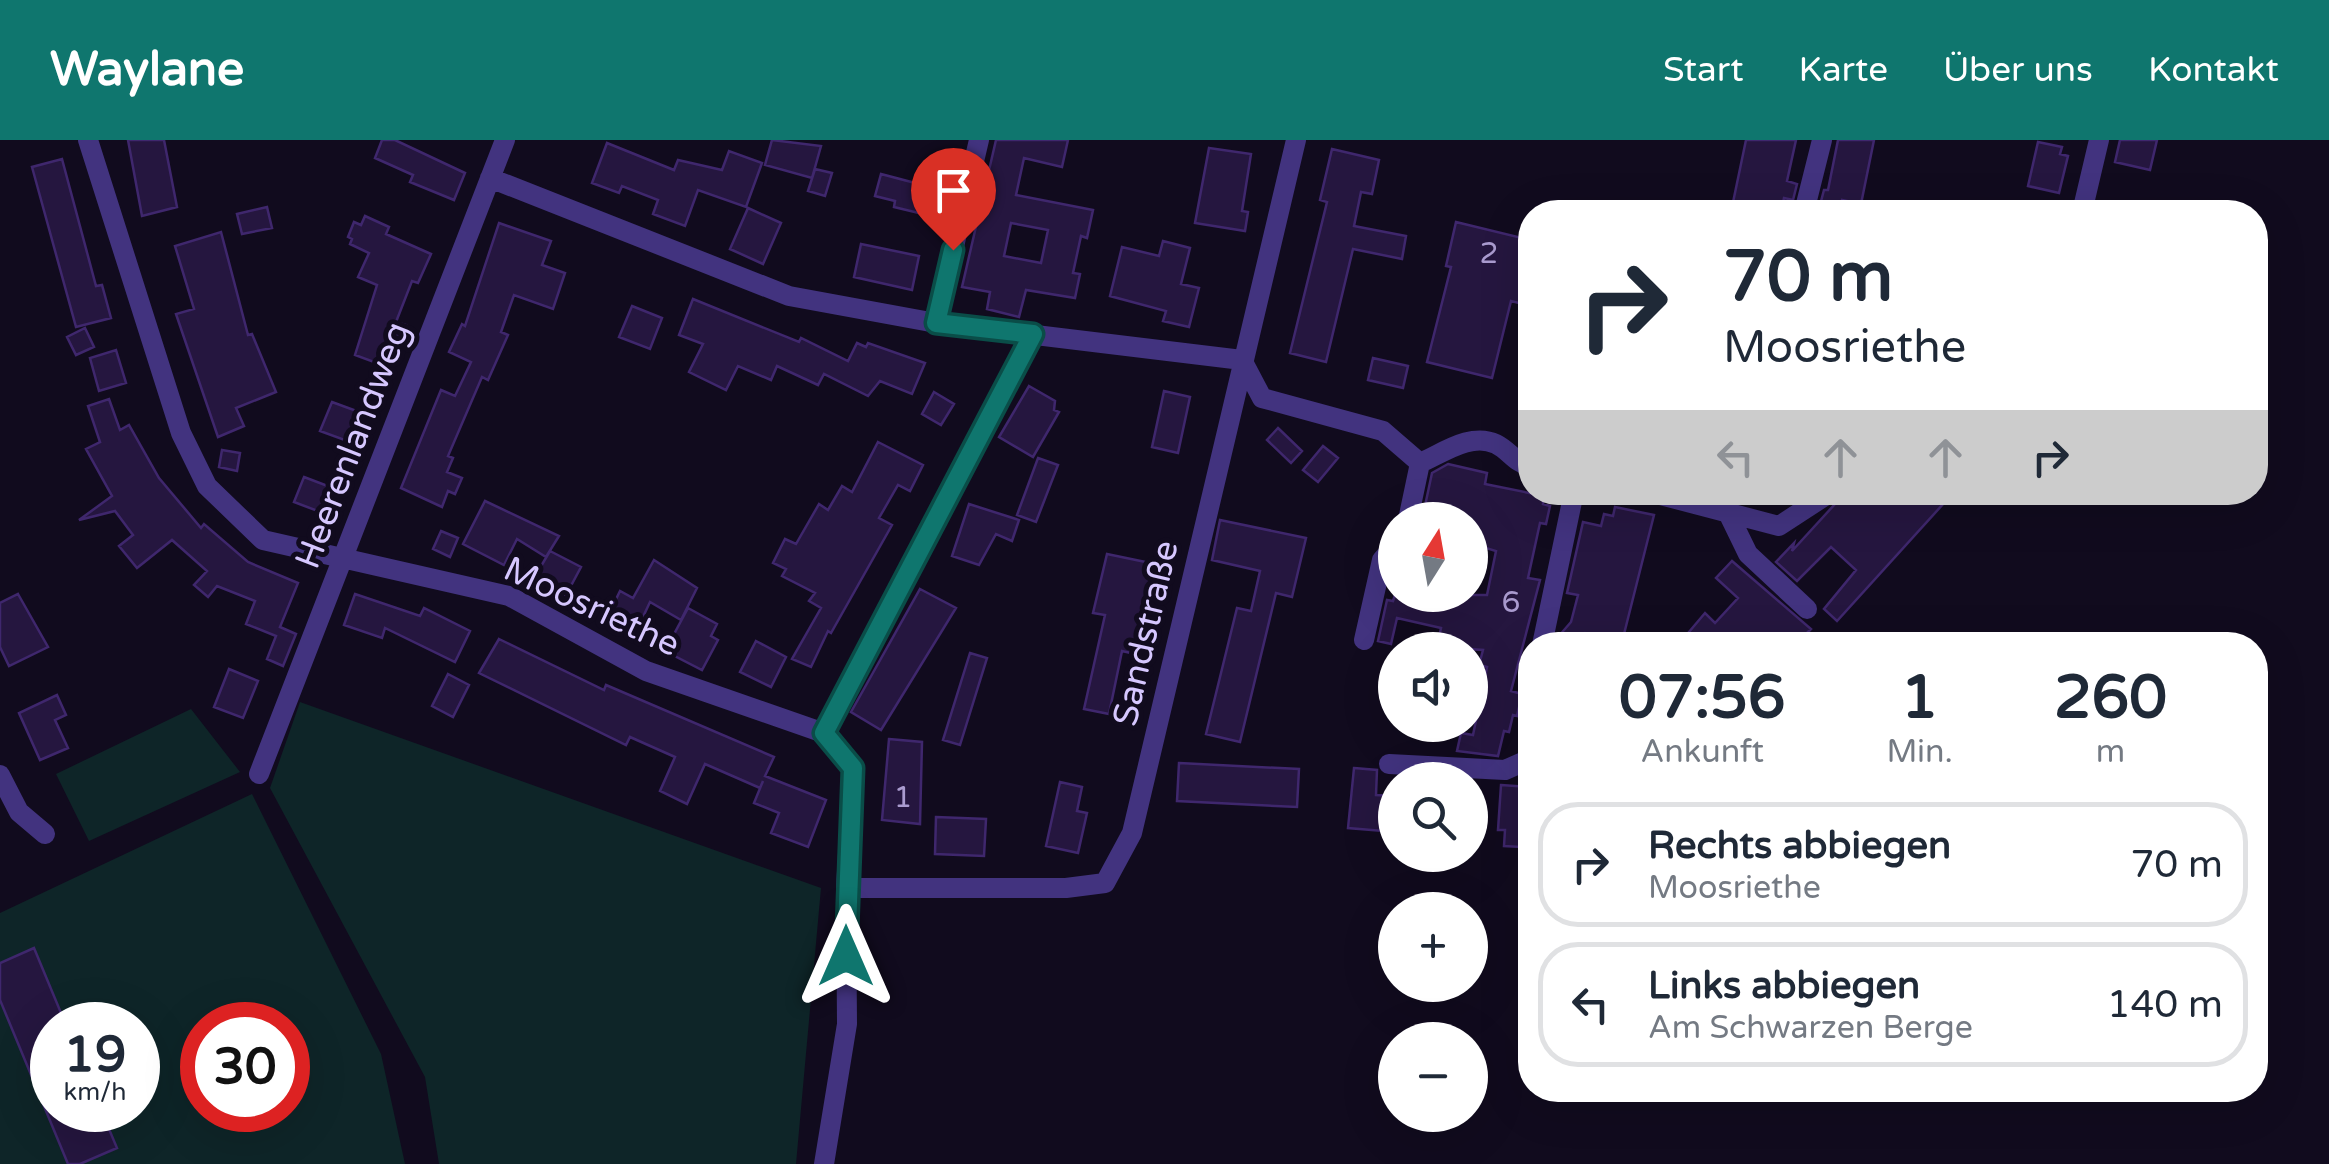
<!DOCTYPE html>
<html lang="de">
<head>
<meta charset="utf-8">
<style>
  :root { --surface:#fff; --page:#f6f6f7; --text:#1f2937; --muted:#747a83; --line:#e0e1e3; --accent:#0f766e }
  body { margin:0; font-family:"Varela Round",sans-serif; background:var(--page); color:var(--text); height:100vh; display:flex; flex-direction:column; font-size:38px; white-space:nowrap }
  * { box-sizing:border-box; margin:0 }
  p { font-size:32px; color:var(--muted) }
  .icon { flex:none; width:55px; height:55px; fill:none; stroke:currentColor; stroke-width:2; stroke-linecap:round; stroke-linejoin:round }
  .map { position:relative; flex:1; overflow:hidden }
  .panel { position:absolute; left:1518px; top:492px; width:750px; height:470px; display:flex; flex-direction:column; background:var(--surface); border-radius:40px; box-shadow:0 10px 40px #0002 }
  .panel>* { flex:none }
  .hud { position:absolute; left:1518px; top:60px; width:750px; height:305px; border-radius:40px; box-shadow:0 10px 40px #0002; background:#fff; color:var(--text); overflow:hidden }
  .needle { width:65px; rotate:11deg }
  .buttons { position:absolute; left:1378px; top:362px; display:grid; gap:20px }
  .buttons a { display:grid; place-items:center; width:110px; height:110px; border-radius:50%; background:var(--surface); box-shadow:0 10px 40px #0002; font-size:50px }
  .speed { position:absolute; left:30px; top:862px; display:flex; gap:20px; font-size:50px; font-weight:700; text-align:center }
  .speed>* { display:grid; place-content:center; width:130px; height:130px; border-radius:50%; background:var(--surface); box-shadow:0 10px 40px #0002; line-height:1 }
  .speed small { font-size:25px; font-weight:400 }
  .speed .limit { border:15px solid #d22; background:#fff; color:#111 }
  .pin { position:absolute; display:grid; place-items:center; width:85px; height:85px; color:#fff; margin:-102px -42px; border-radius:50% 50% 50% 0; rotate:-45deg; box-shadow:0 0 10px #0007 }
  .pin .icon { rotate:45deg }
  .me { position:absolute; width:110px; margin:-55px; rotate:0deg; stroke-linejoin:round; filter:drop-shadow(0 0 8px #0008) }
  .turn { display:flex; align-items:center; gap:35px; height:210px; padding:0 40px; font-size:45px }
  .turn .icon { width:130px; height:130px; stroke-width:2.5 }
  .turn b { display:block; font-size:70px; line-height:85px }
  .lanes { display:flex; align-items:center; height:95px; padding:0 40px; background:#0003; justify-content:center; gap:50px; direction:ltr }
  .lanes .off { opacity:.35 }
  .eta { display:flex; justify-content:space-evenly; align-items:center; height:170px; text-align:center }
  .eta b { font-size:60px; font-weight:800; line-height:70px }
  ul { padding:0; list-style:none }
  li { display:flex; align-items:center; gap:30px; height:125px; margin:0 20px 15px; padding:0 20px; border:5px solid var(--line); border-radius:40px }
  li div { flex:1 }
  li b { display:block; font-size:38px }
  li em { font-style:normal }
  header { display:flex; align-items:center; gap:60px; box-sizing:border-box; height:140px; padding:0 50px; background:var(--accent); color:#fff }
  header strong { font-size:48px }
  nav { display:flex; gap:55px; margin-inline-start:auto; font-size:35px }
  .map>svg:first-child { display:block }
  .green { fill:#0e2528; fill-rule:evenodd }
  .building { fill:#25163f; stroke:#3f276d; stroke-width:2.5; fill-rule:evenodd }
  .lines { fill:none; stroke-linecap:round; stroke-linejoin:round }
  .minor { stroke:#42337f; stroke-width:20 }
  .route-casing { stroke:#0a4d48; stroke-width:25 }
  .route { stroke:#0f766e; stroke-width:18 }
  .labels { text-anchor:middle; stroke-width:10; stroke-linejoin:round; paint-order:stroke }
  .number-label { font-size:30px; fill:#aa9bcf }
  .street-label { font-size:35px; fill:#d6c7ff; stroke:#110b1e }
</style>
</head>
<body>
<header>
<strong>Waylane</strong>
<nav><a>Start</a><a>Karte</a><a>Über uns</a><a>Kontakt</a></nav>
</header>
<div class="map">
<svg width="2329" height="1024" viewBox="0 0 2329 1024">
  <rect width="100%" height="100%" fill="#110b1e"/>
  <!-- green -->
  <path class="green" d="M300 562 821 748 796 1024H439L425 937 270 648Z
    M191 569 240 632 89 701 56 634Z
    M252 654 381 914 405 1024H0V773ZM52 885H138V970H52ZM202 885H288V970H202Z"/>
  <!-- building -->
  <path class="building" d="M128 0H164L177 67 142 76Z
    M382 0H395L465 33 454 60 410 42 413 35 375 18Z
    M772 0 821 6 812 38 765 25Z
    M996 0H1068L1062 27 1024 18 1016 55 1093 70 1087 98 1081 96 1073 133 1080 134 1075 158 1026 150 1019 177 987 169 990 152 962 147ZM1011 83 1048 90 1041 123 1004 116Z
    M1746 0H1796L1787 41 1797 44 1793 60 1784 58 1781 72H1731Z
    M1838 0H1874L1861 64 1842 60 1840 69 1820 65 1824 50H1828Z
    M2120 0H2157L2150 30 2115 22Z
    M2038 2 2062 7 2060 14 2068 16 2059 53 2028 46Z
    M607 3 674 30 678 20 722 30 729 11 762 23 746 67 698 50 685 86 653 74 658 60 622 46 619 53 592 43Z
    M1209 8 1251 14 1242 71 1248 72 1245 91 1195 83Z
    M1332 9 1379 20 1372 54 1361 52 1354 86 1406 96 1402 119 1353 109 1326 222 1290 213 1327 62 1320 60Z
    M62 19 96 146 102 145 111 178 76 187 32 27Z
    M815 29 832 33 825 56 808 51Z
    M881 34 934 48 927 75 894 67 895 61 875 56Z
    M267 67 272 88 242 94 237 74Z
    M748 68 781 83 763 124 730 109Z
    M365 76 389 87 386 94 431 114 418 143 412 141 396 182 406 185 390 228 355 215 377 145 358 137 369 113 350 104 352 99 348 97 354 82 361 85Z
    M1456 82 1530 100 1527 165 1511 161 1492 238 1427 222 1451 127 1446 126Z
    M499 83 551 101 542 125 565 133 553 169 514 155 501 192 508 195 488 240 482 237 448 316 453 318 447 332 462 338 455 354 448 351 442 367 401 348 441 250 455 256 471 222 449 212 462 184 465 186Z
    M221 92 248 195 252 194 276 252 236 268 244 286 218 297 176 174 194 169 175 106Z
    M1163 101 1190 108 1181 144 1199 148 1189 187 1163 181 1166 171 1110 156 1122 107 1159 116Z
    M861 104 919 116 912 150 854 137Z
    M693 159 799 202 801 198 848 221 857 203 866 207 868 203 925 223 912 254 880 241 868 256 824 234 818 245 777 226 771 240 738 226 726 250 689 232 703 204 679 195Z
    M632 166 662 178 650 209 619 197Z
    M85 188 94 207 76 215 67 197Z
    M116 210 126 243 99 251 90 218Z
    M1373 218 1408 226 1403 248 1368 240Z
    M1029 246 1055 261 1054 270 1059 272 1033 317 999 297Z
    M1164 251 1190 257 1178 313 1152 307Z
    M934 252 954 264 941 285 922 274Z
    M109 259 120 290 129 285 159 338 201 388 204 384 248 422 298 443 280 487 296 494 283 526 267 519 276 496 246 484 255 461 217 446 208 457 194 445 207 431 172 400 137 428 119 406 133 395 115 371 79 380 112 356 86 309 100 302 88 266Z
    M332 262 362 273 350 302 320 291Z
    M1278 288 1302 311 1291 323 1267 300Z
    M878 302 923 325 910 351 898 345 879 378 892 385 831 493 828 491 811 527 792 519 821 468 809 461 815 453 782 436 786 429 773 423 785 399 796 404 819 364 828 370 842 346 852 352Z
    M1323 306 1338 318 1318 342 1303 330Z
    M222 310 240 313 237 331 219 327Z
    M1038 318 1058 325 1036 382 1017 375Z
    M1448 324 1487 333 1485 344 1544 356 1543 364 1550 366 1546 384 1540 383 1528 438 1540 440 1511 551 1522 554 1517 576 1513 575 1509 592 1504 591 1498 616 1457 611 1461 593 1473 595 1487 527 1479 525 1483 510 1437 507 1441 488 1397 478 1391 504 1378 501 1387 460 1393 461 1395 455H1487L1496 411 1470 403V380H1422L1432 333Z
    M304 337 333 348 323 373 294 362Z
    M1846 352H1954L1837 481 1824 469 1856 430 1831 407 1797 441 1776 422 1794 403 1792 411Z
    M485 361 559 396 546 417 517 399 504 425 463 404Z
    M969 364 1019 380 1012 401 996 394 979 425 952 416Z
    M1615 367 1654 375 1622 502 1585 493 1563 505 1558 497 1571 482 1578 455 1567 453 1583 382 1601 386 1604 374 1613 376Z
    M1220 380 1306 398 1292 457 1276 453 1240 602 1206 594 1237 468 1251 471 1260 431 1212 420Z
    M441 391 458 398 450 417 433 409Z
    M550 411 581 427 566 455 534 438Z
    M1107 414 1160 425 1154 455 1149 454 1135 514 1122 511 1109 574 1084 569 1105 475 1093 473Z
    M654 420 697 448 681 480 650 462 635 494 606 480 620 451 633 458Z
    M1732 421 1811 489 1804 496 1814 505H1678L1705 473 1715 483 1738 458 1716 438Z
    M920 449 956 468 881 590 851 572Z
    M18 454 48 507 9 526 0 507V463Z
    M355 454 420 476 424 468 470 491 455 522 385 488 382 498 344 485Z
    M688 468 717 484 711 496 718 500 702 530 665 511Z
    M499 499 604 550 606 545 774 617 765 636 826 660 808 707 771 693 779 673 754 663 763 641 760 648 705 624 687 664 660 651 675 617 630 597 626 605 479 533Z
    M756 501 786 517 771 547 740 532Z
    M970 513 987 518 960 605 943 600Z
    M229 529 258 541 243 578 214 567Z
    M448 534 469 545 453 577 432 566Z
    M57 555 66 575 55 580 68 608 40 620 19 573Z
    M889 599 922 602 920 684 882 680Z
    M1179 623 1299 629 1297 667 1177 661Z
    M1354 628 1377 630 1376 655 1395 656V692L1348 688Z
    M1060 642 1082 647 1077 671 1087 673 1078 713 1046 706Z
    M1501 645 1530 647V673L1523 672 1521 707 1504 706 1505 690H1498Z
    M936 677 986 679 984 716 935 714Z
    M34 808 66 885H52V970H101L117 1008 80 1024H68L0 860V823Z"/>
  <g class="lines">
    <!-- minor -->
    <path class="minor" d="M88 0 181 293 207 346 263 400 509 456 646 531 824 593 1033 193
      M490 38 789 156 936 183 1242 220
      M1804 72 1822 0
      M2082 72 2099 0
      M936 183 979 0
      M1242 220 1262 258 1383 291 1420 323C1443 313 1471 292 1496 304 1510 311 1515 323 1530 326
      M1649 352 1779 386 1831 352
      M1730 377 1748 414 1807 469
      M1408 380 1420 323
      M1364 500 1382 420 1395 405
      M1542 505 1574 352
      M1389 624 1505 630 1530 619
      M259 634 505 0
      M0 635 19 672 45 694
      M846 748H1066L1105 743 1132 693 1296 0
      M824 1024 847 884 846 748 853 628 824 593"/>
  </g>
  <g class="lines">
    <!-- route casing -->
    <g class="route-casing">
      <path id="route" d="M846 816 853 628 824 593 1033 194 936 183 953 110"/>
    </g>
    <!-- route -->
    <use href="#route" class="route"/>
  </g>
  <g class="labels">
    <!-- number labels -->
    <g class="number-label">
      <text x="1489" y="123">2</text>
      <text x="1511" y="472">6</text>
      <text x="903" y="667">1</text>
    </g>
    <!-- street labels -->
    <g class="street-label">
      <text transform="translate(352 305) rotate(-69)" y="12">Heerenlandweg</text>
      <text transform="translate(592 466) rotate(25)" y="12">Moosriethe</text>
      <text transform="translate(1145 493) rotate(-77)" y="12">Sandstraße</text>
    </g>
  </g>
</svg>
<div class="buttons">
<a><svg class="needle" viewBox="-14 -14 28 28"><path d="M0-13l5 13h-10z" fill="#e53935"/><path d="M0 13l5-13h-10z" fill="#747a83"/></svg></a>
<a><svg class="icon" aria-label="sound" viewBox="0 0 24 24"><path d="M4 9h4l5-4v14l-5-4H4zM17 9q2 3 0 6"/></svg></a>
<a><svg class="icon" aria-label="search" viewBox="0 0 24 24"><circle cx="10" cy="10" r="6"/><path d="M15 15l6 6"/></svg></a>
<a>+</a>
<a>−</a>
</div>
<div class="speed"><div>19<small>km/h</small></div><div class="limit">30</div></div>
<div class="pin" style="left:953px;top:110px;background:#d93025"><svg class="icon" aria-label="arrive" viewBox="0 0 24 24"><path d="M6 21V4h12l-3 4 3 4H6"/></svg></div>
<svg class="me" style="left:846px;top:816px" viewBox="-20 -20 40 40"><path d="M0-17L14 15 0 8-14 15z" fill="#0f766e" stroke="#fff" stroke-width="4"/></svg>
<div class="hud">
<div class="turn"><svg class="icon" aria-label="right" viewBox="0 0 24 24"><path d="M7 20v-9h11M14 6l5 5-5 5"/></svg><div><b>70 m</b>Moosriethe</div></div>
<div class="lanes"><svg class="icon off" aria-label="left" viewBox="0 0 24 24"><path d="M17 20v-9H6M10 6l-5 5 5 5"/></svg><svg class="icon off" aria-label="ahead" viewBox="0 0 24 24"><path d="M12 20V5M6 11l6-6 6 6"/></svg><svg class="icon off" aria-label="ahead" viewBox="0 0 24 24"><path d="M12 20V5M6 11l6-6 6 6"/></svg><svg class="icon" aria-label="right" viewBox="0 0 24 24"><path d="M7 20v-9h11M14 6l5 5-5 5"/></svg></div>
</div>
<section class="panel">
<div class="eta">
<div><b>07:56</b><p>Ankunft</p></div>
<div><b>1</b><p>Min.</p></div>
<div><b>260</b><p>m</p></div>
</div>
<ul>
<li><svg class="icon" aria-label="right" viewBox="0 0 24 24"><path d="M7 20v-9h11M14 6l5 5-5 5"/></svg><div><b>Rechts abbiegen</b><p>Moosriethe</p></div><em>70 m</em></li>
<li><svg class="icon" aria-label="left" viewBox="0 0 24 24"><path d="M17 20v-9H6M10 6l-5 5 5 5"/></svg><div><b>Links abbiegen</b><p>Am Schwarzen Berge</p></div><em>140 m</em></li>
</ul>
</section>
</div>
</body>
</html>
